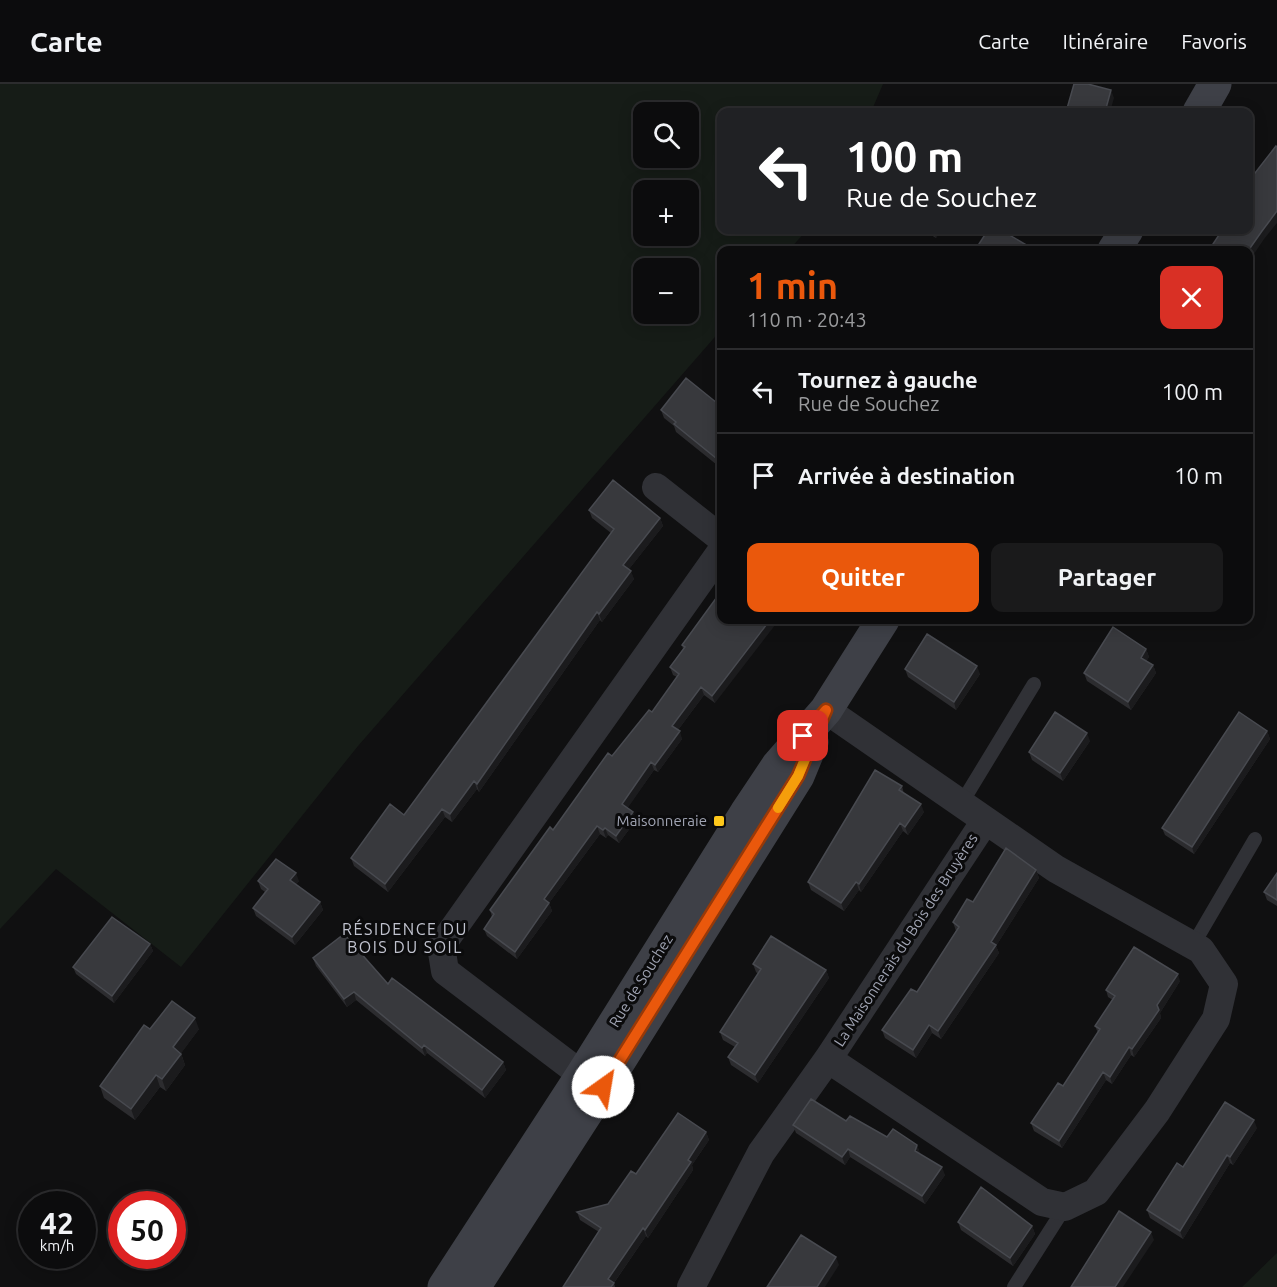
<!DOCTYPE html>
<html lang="fr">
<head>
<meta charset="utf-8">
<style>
  :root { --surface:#0c0c0d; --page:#1a1a1b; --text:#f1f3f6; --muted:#9a9b9d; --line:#2c2c2e; --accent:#ea580c }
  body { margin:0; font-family:Ubuntu,sans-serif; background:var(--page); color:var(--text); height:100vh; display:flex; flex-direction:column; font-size:22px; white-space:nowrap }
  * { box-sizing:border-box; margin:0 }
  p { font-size:20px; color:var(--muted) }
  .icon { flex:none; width:33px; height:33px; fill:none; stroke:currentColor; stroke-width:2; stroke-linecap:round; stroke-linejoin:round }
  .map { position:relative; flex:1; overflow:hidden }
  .sheet { position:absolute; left:717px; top:162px; width:536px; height:378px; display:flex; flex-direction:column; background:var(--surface); border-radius:12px; box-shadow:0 3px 15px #0003,0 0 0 2px var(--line) }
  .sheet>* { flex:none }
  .hud { position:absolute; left:717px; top:24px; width:536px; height:126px; border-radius:12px; box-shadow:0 3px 15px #0003,0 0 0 2px var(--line); background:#202124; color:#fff; overflow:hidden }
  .buttons { position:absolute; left:633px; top:18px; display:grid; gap:12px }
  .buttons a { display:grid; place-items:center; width:66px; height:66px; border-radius:12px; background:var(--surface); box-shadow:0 3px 15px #0003,0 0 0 2px var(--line); font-size:30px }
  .speed { position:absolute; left:18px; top:1107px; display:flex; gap:12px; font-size:30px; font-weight:700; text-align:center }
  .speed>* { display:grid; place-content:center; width:78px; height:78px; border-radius:50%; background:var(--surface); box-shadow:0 3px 15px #0003,0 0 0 2px var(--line); line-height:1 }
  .speed small { font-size:15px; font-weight:400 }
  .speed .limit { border:9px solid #d22; background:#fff; color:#111 }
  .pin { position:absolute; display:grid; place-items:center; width:51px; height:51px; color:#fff; margin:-26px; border-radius:12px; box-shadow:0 3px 9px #0006 }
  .me { position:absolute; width:66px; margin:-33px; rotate:32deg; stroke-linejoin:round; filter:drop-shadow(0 0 4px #0008) }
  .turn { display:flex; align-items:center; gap:21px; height:126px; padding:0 30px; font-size:27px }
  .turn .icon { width:78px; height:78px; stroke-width:2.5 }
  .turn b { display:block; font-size:42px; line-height:51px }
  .round { display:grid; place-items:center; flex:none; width:63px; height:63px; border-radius:12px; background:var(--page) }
  .overview { display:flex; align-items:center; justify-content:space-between; height:102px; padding:0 30px }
  h1 { font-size:36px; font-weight:600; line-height:45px; color:var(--accent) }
  .action { display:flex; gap:12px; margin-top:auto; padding:12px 30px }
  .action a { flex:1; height:69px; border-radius:12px; background:var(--accent); color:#fff; font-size:24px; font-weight:600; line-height:69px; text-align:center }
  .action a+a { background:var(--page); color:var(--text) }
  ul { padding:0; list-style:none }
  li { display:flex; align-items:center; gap:18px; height:84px; padding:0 30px; border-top:2px solid var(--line) }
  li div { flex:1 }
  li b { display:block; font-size:22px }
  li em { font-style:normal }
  header { display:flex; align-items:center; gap:36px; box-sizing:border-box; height:84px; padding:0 30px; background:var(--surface); border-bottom:2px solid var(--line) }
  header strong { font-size:28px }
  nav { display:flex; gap:33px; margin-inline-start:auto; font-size:21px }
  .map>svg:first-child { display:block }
  .green { fill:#161c17; fill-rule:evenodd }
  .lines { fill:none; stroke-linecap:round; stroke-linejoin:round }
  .service { stroke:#303136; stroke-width:14 }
  .minor { stroke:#303136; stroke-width:28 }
  .secondary { stroke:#3e4047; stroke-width:33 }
  .wall { fill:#2c2c2f }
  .shaded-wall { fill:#1b1b1d }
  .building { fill:#38393d; stroke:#484a50; stroke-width:1.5 }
  .route-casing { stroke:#983908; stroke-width:15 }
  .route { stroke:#ea580c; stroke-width:10 }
  .slow { stroke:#f59e0b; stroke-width:10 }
  .poi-dot { fill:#fec81b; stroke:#0b0b0c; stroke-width:2 }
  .labels { text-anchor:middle; stroke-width:6; stroke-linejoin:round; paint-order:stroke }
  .poi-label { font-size:15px; fill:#a0a4b3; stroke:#0b0b0c; text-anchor:end }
  .street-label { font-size:15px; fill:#a0a4b3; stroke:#0b0b0c }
  .neighbourhood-label { font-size:16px; letter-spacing:1.5px; fill:#c1c3cf; stroke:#0b0b0c }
</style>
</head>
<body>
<header>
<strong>Carte</strong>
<nav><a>Carte</a><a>Itinéraire</a><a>Favoris</a></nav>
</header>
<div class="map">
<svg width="1277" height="1203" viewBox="0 0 1277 1203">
  <rect width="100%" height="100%" fill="#101011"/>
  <!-- green -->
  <path class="green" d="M0 0H883L871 28H722V146H807L789 166H722L721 246 358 662 181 883 56 785 0 845ZM644 28H688V74H644ZM644 106H688V152H644ZM644 184H688V230H644Z
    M1277 1169V1203H1242Z"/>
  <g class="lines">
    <!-- service -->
    <path class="service" d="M961 720 1034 600
      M1193 861 1255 755
      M1014 1203 1065 1123"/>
    <!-- minor -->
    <path class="minor" d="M656 403 722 455
      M826 626 1056 785 1201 866 1224 900 1216 935 1157 1027 1096 1108 1065 1123 1042 1118 828 975
      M602 1002 582 991 445 887 441 862 722 466
      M691 1203 761 1069 828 975 985 737"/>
    <!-- secondary -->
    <path class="secondary" d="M1199 28 1215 0
      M1114 166 1127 146
      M444 1203 582 991 746 729 778 681 826 626 883 536
      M474 1203 603 1003 798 692 812 658"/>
  </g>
  <!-- wall -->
  <path class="wall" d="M923 146H941L936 154Z
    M722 323V385L676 348 674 342 664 334 661 326Z
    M589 426 660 434 663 442 629 485 634 495 602 538 600 536 479 708 477 705 452 738 445 733 388 808 354 782 351 774 404 731 611 449 592 434Z
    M722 506 715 619 704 611 678 646 682 655 658 688 654 686 627 724 636 736 619 759 608 751 606 754 600 750 549 819 552 827 517 875 487 852 484 845 492 833 490 826 612 672 652 628 677 593 673 591 670 583 683 565 682 561Z
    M1005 536H1017L1013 541Z
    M1146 565 1149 573 1146 577 1153 581 1156 589 1131 626 1087 597 1084 589Z
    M905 585 980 590 956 626 908 593Z
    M1267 647 1270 655 1194 770 1165 751 1162 744Z
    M1090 657 1063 697 1032 676 1029 668Z
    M902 702 904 710 924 728 908 751 903 747 861 808 859 806 844 827 811 806 808 798Z
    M1036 786 1039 794 996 862 999 869 941 955 932 949 916 974 885 954 882 946 917 908 956 847 953 838 973 818Z
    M1277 789V822L1267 816 1264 808Z
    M258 797H299L296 800 320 818 323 826 295 861 256 832 253 824 265 808 261 805Z
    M150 860 153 867 114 919 76 890 73 883Z
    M313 874 388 900 503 978 506 986 485 1014 427 969 425 972 356 916 347 923 316 882Z
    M753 880 826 886 829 894 758 999 731 981 728 973 735 963 723 956 720 948 758 890 756 888Z
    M1180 897 1160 929 1161 934 1134 973 1131 971 1112 1000 1106 996 1062 1064 1034 1047 1031 1039 1063 1002 1098 949 1095 942 1113 916 1108 913 1106 906Z
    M150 945H199L181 969 185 981 166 1007 160 1003 135 1036 104 1014 100 1002Z
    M846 1037 887 1053 917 1061 920 1070 945 1091 925 1120 850 1073 845 1081 796 1049 793 1041Z
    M1257 1044 1233 1081 1230 1079 1183 1155 1150 1134 1147 1126 1183 1083Z
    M706 1048 709 1056 692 1081 693 1086 648 1154 646 1152 614 1199 615 1203H563L599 1148 580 1136 577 1128 608 1120 636 1090Z
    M958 1138 1032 1142 1035 1150 1013 1182 961 1146Z"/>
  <!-- shaded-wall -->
  <path class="shaded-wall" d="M1111 6 1114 14 1110 28H1105Z
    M1277 127V139L1264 155 1248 179V167L1262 147Z
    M933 146H941L936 154Z
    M660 434 663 442 626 489 623 481Z
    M631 487 634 495 602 538 599 530Z
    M597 528 600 536 479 708 477 700Z
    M770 536H779L715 619 712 612Z
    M1011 536H1017L1013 541Z
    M1146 565 1149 573 1144 582 1141 574Z
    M1153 581 1156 589 1131 626 1128 618Z
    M977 582 980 590 956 626 954 618Z
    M701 603 704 611 675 650 672 642Z
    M680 647 682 655 658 688 655 681Z
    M1267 647 1270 655 1194 770 1192 763Z
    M1087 649 1090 657 1063 697 1060 689Z
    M651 678 654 686 625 728 622 720Z
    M474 697 477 705 452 738 450 730Z
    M921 720 924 728 908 751 905 743Z
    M442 725 445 733 388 808 385 800Z
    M633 728 636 736 619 759 616 752Z
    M900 739 903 747 861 808 859 800Z
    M597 742 600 750 549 819 552 827 517 875 515 868 544 815Z
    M605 744 608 751 606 754 603 746Z
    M1036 786 1039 794 996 862 999 869 941 955 938 947 991 858Z
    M296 789 299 797 293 804 290 796Z
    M856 798 859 806 844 827 841 819Z
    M320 818 323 826 295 861 292 853Z
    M150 860 153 867 114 919 112 912Z
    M826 886 829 894 758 999 755 991Z
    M1178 890 1180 897 1160 929 1157 921Z
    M354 908 356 916 347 923 344 915Z
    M1159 926 1161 934 1134 973 1132 965Z
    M195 934 199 945 177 975 173 963Z
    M929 941 932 949 916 974 913 966Z
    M424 961 427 969 425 972 422 964Z
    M1129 963 1131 971 1112 1000 1110 993Z
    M181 970 185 981 166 1007 162 995Z
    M503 978 506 986 485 1014 482 1006Z
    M1103 988 1106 996 1062 1064 1059 1057Z
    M156 991 160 1003 135 1036 131 1025Z
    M1254 1036 1257 1044 1233 1081 1230 1073Z
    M706 1048 709 1056 692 1081 693 1086 648 1154 645 1146 688 1076Z
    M917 1061 920 1069 918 1075 915 1067Z
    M848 1065 850 1073 845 1081 842 1073Z
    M1227 1071 1230 1079 1183 1155 1180 1147Z
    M942 1083 945 1091 925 1120 922 1112Z
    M1032 1142 1035 1150 1013 1182 1010 1174Z
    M643 1144 646 1152 611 1203 608 1195Z
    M1151 1148 1154 1156 1123 1203H1115Z
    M836 1173 839 1181 825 1203H817Z"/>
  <!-- building -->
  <path class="building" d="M1074 0H1088L1111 6 1105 28H1066Z
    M1276 62 1277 63V127L1262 147 1248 167 1209 166 1219 151 1215 148 1216 146H1248V98Z
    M988 146H1001L1035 166H982L977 163Z
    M686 294 722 323V379L674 340 676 338 661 326Z
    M613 396 660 434 623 481 631 487 599 530 597 528 477 700 474 697 450 730 442 725 385 800 351 774 390 720 404 731 614 445 589 426Z
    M722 506V536H770L712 612 701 603 672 642 680 647 655 681 651 678 622 720 633 728 616 752 605 744 603 746 597 742 544 815 549 819 515 868 484 845 494 830 490 826 550 743 553 746 608 669 612 672 649 626 652 628 679 590 670 583 685 563 682 561Z
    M1113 543 1146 565 1141 574 1153 581 1128 618 1084 589Z
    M927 550 977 582 954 618 905 585Z
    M1055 628 1087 649 1060 689 1029 668Z
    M1239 628 1267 647 1192 763 1162 744Z
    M875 686 902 702 899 706 921 720 905 743 900 739 859 800 856 798 841 819 808 798Z
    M1006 764 1036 786 991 858 996 861 938 947 929 941 913 966 882 946 911 905 917 908 959 843 953 838 967 815 973 818Z
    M276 775 296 789 290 796 320 818 292 853 253 824 268 805 258 797Z
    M1277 789V816L1264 808Z
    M112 833 150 860 112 912 73 883Z
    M344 850 388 900 392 894 503 978 482 1006 424 961 422 964 354 908 344 915 313 874Z
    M771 852 826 886 755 991 728 973 738 959 720 948 761 885 753 880Z
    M1134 863 1178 890 1157 921 1159 926 1132 965 1129 963 1110 993 1103 988 1059 1057 1031 1039 1058 999 1063 1002 1100 945 1095 942 1115 912 1106 906Z
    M172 917 195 934 173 963 181 970 162 995 156 991 131 1025 100 1002 144 941 150 945Z
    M811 1015 846 1037 850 1032 887 1053 893 1045 917 1061 915 1067 942 1083 922 1112 848 1065 842 1073 793 1041Z
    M1225 1018 1254 1036 1230 1073 1227 1071 1180 1147 1147 1126 1177 1079 1183 1083Z
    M678 1029 706 1048 688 1076 691 1078 645 1146 643 1144 608 1195 614 1199 611 1203H563L601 1144 577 1128 608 1120 631 1087 636 1090Z
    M981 1103 1032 1142 1010 1174 958 1138Z
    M1119 1127 1151 1148 1115 1203H1071Z
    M801 1151 836 1173 817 1203H767Z"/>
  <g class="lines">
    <!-- route casing -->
    <g class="route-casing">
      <path id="route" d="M603 1003 798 692 826 626 803 652"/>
    </g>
    <!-- route -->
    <use href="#route" class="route"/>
    <!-- slow -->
    <path class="slow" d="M778 724 798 692 820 639"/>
  </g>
  <!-- markers -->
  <rect class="poi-dot" x="713" y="731" width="12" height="12" rx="3"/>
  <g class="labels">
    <!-- poi labels -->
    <g class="poi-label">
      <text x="707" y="742">Maisonneraie</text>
    </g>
    <!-- street labels -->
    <g class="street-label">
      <text transform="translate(906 856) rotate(-57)" y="5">La Maisonnerais du Bois des Bruyères</text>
      <text transform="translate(641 897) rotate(-58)" y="5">Rue de Souchez</text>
    </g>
    <!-- neighbourhood labels -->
    <g class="neighbourhood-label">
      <text x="405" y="851">RÉSIDENCE DU<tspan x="405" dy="18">BOIS DU SOIL</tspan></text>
    </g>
  </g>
</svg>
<div class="buttons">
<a><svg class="icon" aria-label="search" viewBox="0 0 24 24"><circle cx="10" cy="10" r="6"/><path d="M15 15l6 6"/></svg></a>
<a>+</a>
<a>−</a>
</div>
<div class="speed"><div>42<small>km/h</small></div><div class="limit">50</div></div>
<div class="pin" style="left:803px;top:652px;background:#d93025"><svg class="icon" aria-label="arrive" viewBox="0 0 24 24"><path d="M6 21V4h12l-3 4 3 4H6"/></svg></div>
<svg class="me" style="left:603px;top:1003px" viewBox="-20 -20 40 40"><circle r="19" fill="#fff"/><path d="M0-13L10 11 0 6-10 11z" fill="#ea580c"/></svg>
<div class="hud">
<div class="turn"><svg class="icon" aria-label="left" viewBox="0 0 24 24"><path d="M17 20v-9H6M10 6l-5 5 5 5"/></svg><div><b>100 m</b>Rue de Souchez</div></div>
</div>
<section class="sheet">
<div class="overview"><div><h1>1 min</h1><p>110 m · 20:43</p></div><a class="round" style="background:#d93025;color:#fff"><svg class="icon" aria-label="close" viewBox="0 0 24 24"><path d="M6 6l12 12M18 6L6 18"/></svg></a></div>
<ul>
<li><svg class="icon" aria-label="left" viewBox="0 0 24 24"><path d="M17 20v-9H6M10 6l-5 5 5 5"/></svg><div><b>Tournez à gauche</b><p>Rue de Souchez</p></div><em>100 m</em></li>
<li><svg class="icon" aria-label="arrive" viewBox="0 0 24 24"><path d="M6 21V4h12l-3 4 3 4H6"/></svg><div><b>Arrivée à destination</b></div><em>10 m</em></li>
</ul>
<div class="action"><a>Quitter</a><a>Partager</a></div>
</section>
</div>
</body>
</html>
